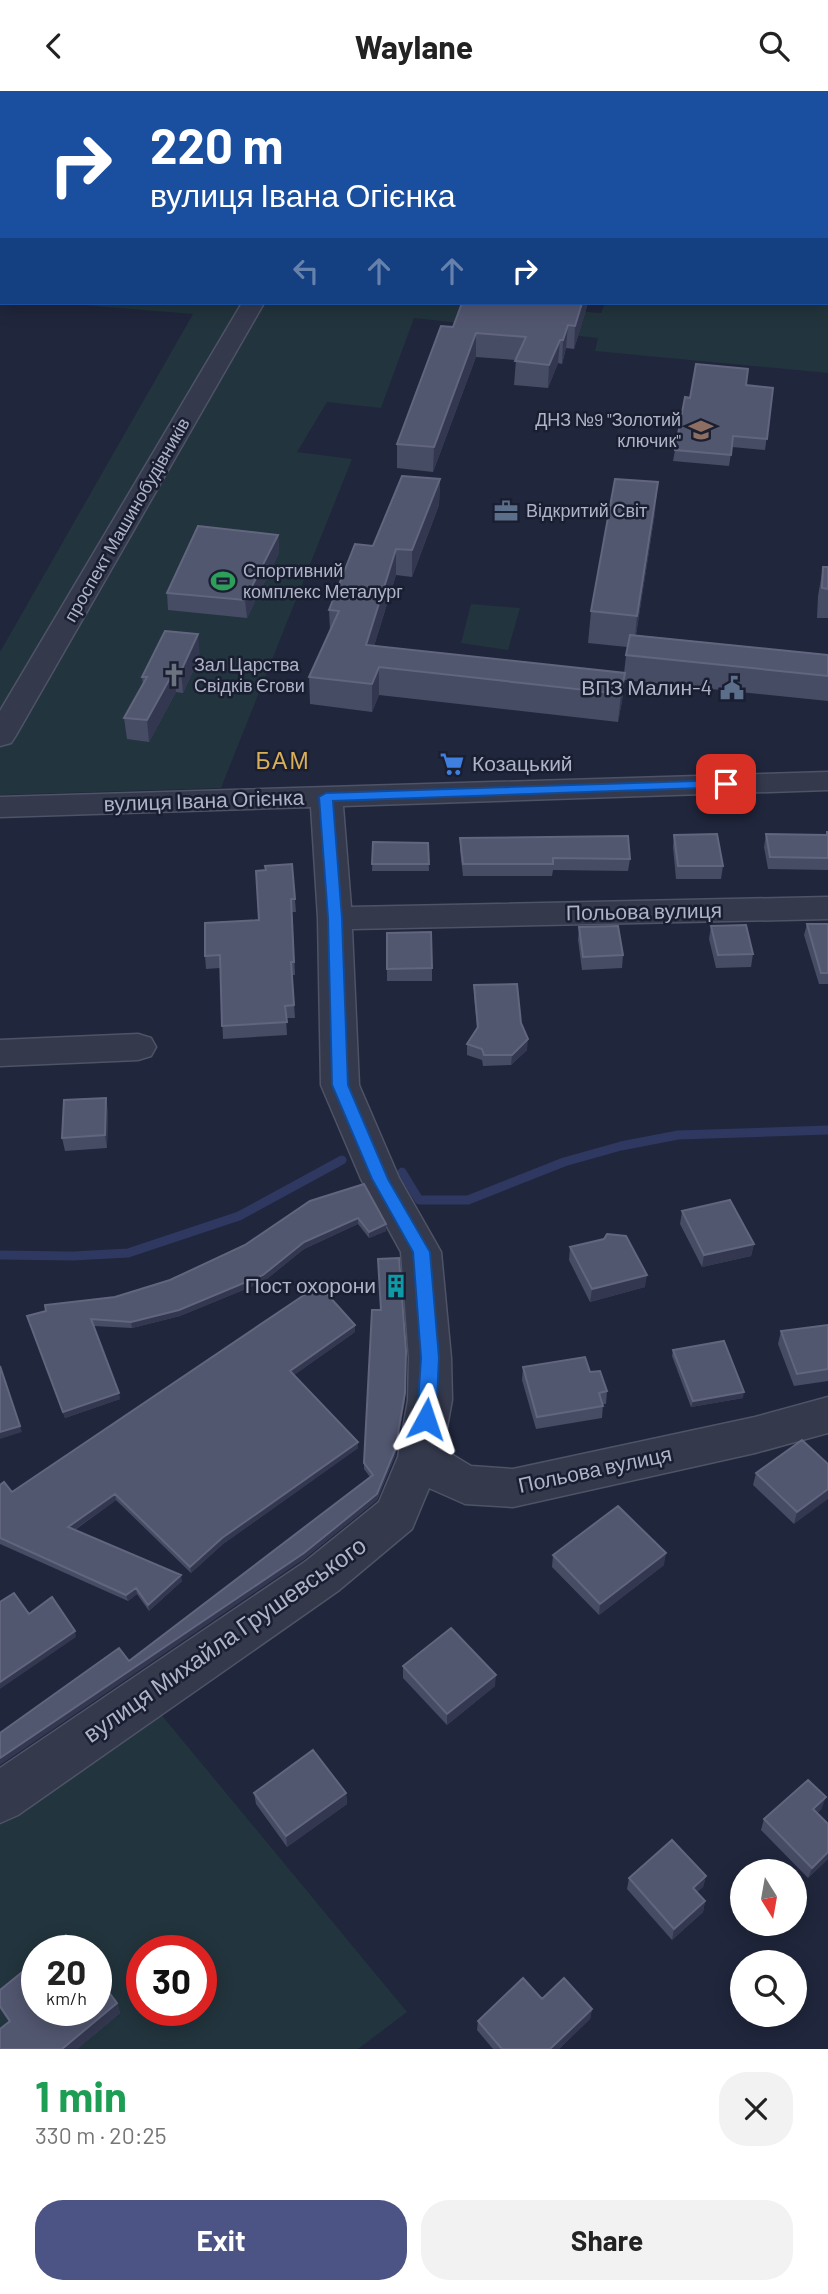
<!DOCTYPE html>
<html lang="en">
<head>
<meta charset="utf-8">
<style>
  :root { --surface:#fff; --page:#f2f2f2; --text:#222; --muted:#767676; --accent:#4b5485 }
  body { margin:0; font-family:Barlow,sans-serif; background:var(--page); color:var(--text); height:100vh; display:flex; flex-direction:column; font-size:26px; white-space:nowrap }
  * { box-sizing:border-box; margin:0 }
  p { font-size:23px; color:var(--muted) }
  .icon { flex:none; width:38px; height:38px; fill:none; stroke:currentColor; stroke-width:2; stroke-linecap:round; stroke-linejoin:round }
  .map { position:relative; height:1958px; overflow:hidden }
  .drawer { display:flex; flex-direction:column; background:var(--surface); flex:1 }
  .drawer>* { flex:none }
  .guide { position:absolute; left:0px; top:0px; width:830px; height:214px; box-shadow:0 4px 18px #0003; background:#1a4fa0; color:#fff; overflow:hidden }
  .needle { width:46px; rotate:169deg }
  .controls { position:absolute; left:730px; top:1768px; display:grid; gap:14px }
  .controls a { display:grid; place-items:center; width:77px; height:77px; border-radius:50%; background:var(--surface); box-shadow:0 4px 18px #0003; font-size:35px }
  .speed { position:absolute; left:21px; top:1844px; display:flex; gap:14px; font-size:35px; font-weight:700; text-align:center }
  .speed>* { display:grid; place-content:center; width:91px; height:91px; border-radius:50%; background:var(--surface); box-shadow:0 4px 18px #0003; line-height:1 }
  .speed small { font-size:18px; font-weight:400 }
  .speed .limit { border:10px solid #d22; background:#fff; color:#111 }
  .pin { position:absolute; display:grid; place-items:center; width:60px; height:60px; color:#fff; margin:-30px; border-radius:14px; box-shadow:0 4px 10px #0006 }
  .me { position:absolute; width:77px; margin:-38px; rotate:5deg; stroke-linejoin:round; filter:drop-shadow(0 0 5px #0008) }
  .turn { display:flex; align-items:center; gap:24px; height:147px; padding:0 35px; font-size:32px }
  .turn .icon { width:91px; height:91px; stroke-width:2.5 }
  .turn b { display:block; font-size:49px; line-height:60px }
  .lanes { display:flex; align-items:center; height:66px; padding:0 35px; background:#0003; justify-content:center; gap:35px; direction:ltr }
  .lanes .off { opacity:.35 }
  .round { display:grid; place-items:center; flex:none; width:74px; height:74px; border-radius:28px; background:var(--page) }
  .summary { display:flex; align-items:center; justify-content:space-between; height:119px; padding:0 35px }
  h1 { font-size:42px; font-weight:700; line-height:52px; color:#1e9e55 }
  .button { display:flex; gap:14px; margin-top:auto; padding:14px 35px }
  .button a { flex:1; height:80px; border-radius:28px; background:var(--accent); color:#fff; font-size:28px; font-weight:700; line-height:80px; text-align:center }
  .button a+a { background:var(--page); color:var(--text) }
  header { display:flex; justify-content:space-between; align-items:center; height:91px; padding:0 35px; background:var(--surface); font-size:32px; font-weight:700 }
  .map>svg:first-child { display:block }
  .green { fill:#22343d; fill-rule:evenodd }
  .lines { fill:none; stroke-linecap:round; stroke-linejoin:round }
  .stream { stroke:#2f3860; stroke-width:9 }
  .minor-casing { stroke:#4f5367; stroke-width:3 }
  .minor { fill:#34394c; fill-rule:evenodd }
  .wall { fill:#474c65 }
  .shaded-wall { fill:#333850 }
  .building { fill:#525770; stroke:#61657e; stroke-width:2 }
  .route { fill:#1a73e8; stroke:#114b97; stroke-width:2 }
  .labels { text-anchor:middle; stroke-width:5; stroke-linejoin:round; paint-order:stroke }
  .far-poi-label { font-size:18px; fill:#afb3c8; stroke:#1a1e31; text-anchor:start }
  .far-street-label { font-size:18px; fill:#afb3c8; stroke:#1a1e31 }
  .poi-label { font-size:21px; fill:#afb3c8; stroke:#1a1e31; text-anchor:end }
  .street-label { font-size:21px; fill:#afb3c8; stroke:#1a1e31 }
  .neighbourhood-label { font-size:23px; letter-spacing:2px; fill:#dbaf58; stroke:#1a1e31 }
  .near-street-label { font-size:24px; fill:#afb3c8; stroke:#1a1e31 }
</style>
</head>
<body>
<header><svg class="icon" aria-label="back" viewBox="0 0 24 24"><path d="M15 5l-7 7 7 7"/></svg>Waylane<svg class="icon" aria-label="search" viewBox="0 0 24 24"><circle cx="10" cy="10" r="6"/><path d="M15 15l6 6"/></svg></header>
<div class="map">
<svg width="828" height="1958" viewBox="0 0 828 1958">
  <rect width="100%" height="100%" fill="#20263c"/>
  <!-- green -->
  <path class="green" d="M0 0H828V282L595 260 598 247 414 227 381 317 327 311 297 361 352 368 221 697 0 704V561L193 223 59 212H472L601 222 605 212H828V2H2V102Z
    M471 513 520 517 508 559 461 552Z
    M435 1393 416 1425 150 1610 407 1921 358 1958H0V1700L370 1435ZM37 1860H96V1920H37ZM142 1860H201V1920H142Z"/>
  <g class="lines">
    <!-- stream -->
    <path class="stream" d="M402 1081 419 1109H468L564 1071 621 1055 678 1044 828 1039
      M0 1164 73 1165 128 1162 239 1125 342 1069"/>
    <!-- minor casing -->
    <g class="minor-casing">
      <path id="minor" d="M369 0H387L368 2Z
        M242 212H264L15 646 11 652 0 655V620Z
        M828 681V699L343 715 351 816 828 806V828L352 838 359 994 399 1087 441 1161 451 1267 452 1309 443 1358 471 1375 513 1378 755 1326 828 1306V1342L755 1362 513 1416 465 1413 429 1397 412 1438 338 1500 18 1724 0 1732V1677L306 1470 379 1411 398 1366 408 1309 409 1267 401 1161 361 1088 321 994 318 827 311 716 0 726V706Z
        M138 943 151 947 156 956 151 965 138 969 0 975V949Z"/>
    </g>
    <!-- minor -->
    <use href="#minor" class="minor"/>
  </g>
  <!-- wall -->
  <path class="wall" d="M462 212H588L574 258 566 257 562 273 558 272 548 297 514 294 516 269 476 266 433 381 397 377V353L453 236Z
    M746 294 773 297 765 359 732 356 729 375 673 370 675 359Z
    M440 388 439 414 412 486 396 484 374 555 624 582 627 556 588 552 591 520 655 422 636 544 828 564V610L624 589 622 610 618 631 379 604 372 621 310 613 309 586 330 540 329 519 373 455Z
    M278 444 279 462 247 527 168 519 167 502Z
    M823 476H828V527H817L818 505Z
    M200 565 183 602 176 601 149 651 127 648 124 627 143 594 142 586Z
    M827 741H828V779L768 778 764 756 766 743 826 744Z
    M674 744 723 775 721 788H676L673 756Z
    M460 747 630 768 628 780 553 779 552 785H463L460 759Z
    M373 751 428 752 429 780H372Z
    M292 773 296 821H292L295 884H292L295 927H286L287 944 223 948 220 877 206 878 205 865 259 829 266 779Z
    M807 833H828V893H819L804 844Z
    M711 835 753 863 751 876 716 877 709 848Z
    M579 836 623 864 622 877 582 879 578 849Z
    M387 842 432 877V890H387Z
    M474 894 521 932 527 959 511 974 483 975 482 969 467 964V953L477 938 474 905Z
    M108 1019 107 1057 65 1060 62 1047Z
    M310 1110 386 1133V1140L369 1147 358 1133 304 1158 263 1191 180 1225 132 1237 94 1235 120 1308 65 1327 27 1225 115 1206 170 1189 245 1154Z
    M682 1120 754 1153 751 1165 702 1176 680 1133Z
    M570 1156 645 1196 590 1211 569 1169Z
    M828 1234V1290L794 1295 778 1253 781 1240Z
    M355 1241 294 1284 358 1351V1357L223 1453 191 1482 116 1409 75 1439 182 1490 149 1520 137 1503 128 1510 0 1453V1394L12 1401Z
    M673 1259 743 1307 691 1316 672 1265Z
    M406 1267 405 1309 395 1365 377 1409 304 1468 129 1570 370 1386 364 1378V1372Z
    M523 1276 590 1281 607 1300 606 1313H603L602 1327 536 1338 522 1289Z
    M828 1373 794 1433 753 1394 756 1382Z
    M553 1464 664 1474 599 1524 552 1476Z
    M403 1575 495 1595 447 1634 403 1587Z
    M254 1702H346L347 1713 287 1756 256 1713Z
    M822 1717 817 1722 828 1733V1768L808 1787 761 1739 764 1728Z
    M706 1785 703 1796 697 1801 705 1810 703 1821 672 1849 627 1798 629 1787Z
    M0 1899 117 1912 120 1922 77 1958H0L9 1931 0 1918Z
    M542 1908 592 1918 590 1928 559 1958H493L477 1939 478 1930Z"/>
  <!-- shaded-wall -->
  <path class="shaded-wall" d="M2 122V138L0 140V124Z
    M582 212H588L574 258 575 235Z
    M568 234 566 257 562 273 563 249Z
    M476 242V266L433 381 434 356Z
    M560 249 558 272 548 297 549 274Z
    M440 388 439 414 412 486V459Z
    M658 391 655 422 634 556 637 525Z
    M278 444 279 462 247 527 245 509Z
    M396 458V484L366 581V554Z
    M198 543 200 565 183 602 181 580Z
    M379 576V604L372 621V593Z
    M174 580 176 601 149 651 147 629Z
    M625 582 622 610 618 631 621 603Z
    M528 948 527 959 511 974 512 964Z
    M106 1007 108 1019 107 1057 105 1044Z
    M358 1127V1133L304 1158 263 1191 180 1225 132 1237 131 1231Z
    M386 1133V1140L369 1147V1141Z
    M754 1153 751 1165 702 1176 704 1164Z
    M647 1184 645 1196 590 1211 592 1198Z
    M355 1234V1241L290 1287V1280Z
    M406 1260 405 1309 395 1365 377 1409 304 1468 0 1674V1667L377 1403Z
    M744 1301 743 1307 691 1316 693 1310Z
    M119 1302 120 1308 65 1327 63 1321Z
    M20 1335 22 1341 0 1348V1341Z
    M358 1351V1357L223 1453 191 1482 190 1476 222 1447Z
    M828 1398V1408L794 1433 797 1421Z
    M115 1403 116 1409 70 1442 68 1436Z
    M666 1462 664 1474 599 1524 600 1513Z
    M181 1484 182 1490 149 1520 148 1514Z
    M136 1497 137 1503 128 1510 126 1504Z
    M75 1540 76 1546 0 1598V1591Z
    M496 1584 495 1595 447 1634V1623Z
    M346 1702 347 1713 287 1756 286 1745Z
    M826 1706 822 1717 809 1729 813 1718Z
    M828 1761V1768L808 1787 812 1777Z
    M706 1785 703 1796 690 1807 693 1797Z
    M705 1810 703 1821 672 1849 674 1838Z
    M117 1912 120 1922 77 1958H62Z
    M592 1918 590 1928 559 1958H550Z"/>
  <!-- building -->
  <path class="building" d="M0 105 2 106V122L0 124Z
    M462 212H582L575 235 568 234 563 249H560L549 274 515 270 526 246 476 242 434 356 397 353 441 235 453 236Z
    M696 273 748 278 746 294 773 297 767 348 733 345 731 364 675 359 685 306 690 307Z
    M402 385 440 388 412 459 396 458 366 554 625 582 621 603 379 576 372 593 309 586 339 520 329 519 355 453 373 455Z
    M615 388 658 391 637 525 591 520Z
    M198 435 278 444 245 509 167 502Z
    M823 476H828V498L822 497Z
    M165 540 198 543 181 580H174L147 629 124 627 147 586H142Z
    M630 544 828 564V585L626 564Z
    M827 741H828V767L770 766 766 743 827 744Z
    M717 743 723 775H678L674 744Z
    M628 745 630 768 553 767V773H463L460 747Z
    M373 751 428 752 429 773H372Z
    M292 773 295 808H291L294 871H291L294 914 285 915 287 931 222 935 220 864 205 865V832L259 829 256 780 266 779 265 775Z
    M807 833H828V882H821Z
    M746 834 753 863 718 864 711 835Z
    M618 835 623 864 583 866 579 836Z
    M431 841 432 877 387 878V842Z
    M517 893 521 932 528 948 512 964H484L482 958 467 953 478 936 474 894Z
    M106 1007 105 1044 62 1047 64 1009Z
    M364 1093 386 1133 369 1141 358 1127 304 1151 263 1184 179 1219 131 1231 91 1228 119 1302 63 1321 27 1225 46 1220 45 1214 115 1206 170 1189 245 1154 310 1110Z
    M730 1109 754 1153 704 1164 682 1120Z
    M607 1143 626 1145 647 1184 592 1198 570 1156 604 1148Z
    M399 1167 406 1260 405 1302 395 1359 377 1403 304 1462 0 1667V1642L119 1557 129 1570 373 1384 364 1372 372 1219H381L378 1168Z
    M319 1194 355 1234 290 1280 358 1351 222 1447 190 1476 115 1403 68 1436 181 1484 148 1514 136 1497 126 1504 0 1447V1394L4 1391 12 1401Z
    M828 1234V1278L797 1283 781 1240Z
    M724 1250 744 1301 693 1310 673 1259Z
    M585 1266 590 1281 600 1280 607 1300 599 1302 603 1315 537 1326 523 1276Z
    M0 1275 20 1335 0 1341Z
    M802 1349 828 1373V1398L797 1421 756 1382Z
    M618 1415 666 1462 600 1513 553 1464Z
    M14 1502 29 1523 52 1506 75 1540 0 1591V1511Z
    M451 1537 496 1584 447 1623 403 1575Z
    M313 1659 346 1702 286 1745 254 1702Z
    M808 1689 826 1706 813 1718 828 1733V1761L812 1777 764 1728Z
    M672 1749 706 1785 693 1797 705 1810 674 1838 629 1787Z
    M66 1844 78 1860H47Z
    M37 1869V1920H96V1884L117 1912 62 1958H0V1938L10 1930 0 1915V1899Z
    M523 1887 542 1908 564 1887 592 1918 550 1958H502L478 1930Z"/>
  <!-- route -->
  <path class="route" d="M726 689 733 693 731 696 333 710 342 827 348 994 388 1088 430 1161 439 1267 436 1328 433 1334 426 1336 420 1334 417 1328 421 1267 413 1161 372 1088 332 994 328 827 319 706 326 702Z"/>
  <!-- icons -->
  <defs>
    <g id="school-bare" transform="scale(1.89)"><path d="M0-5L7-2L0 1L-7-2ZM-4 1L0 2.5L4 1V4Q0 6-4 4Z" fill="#8d6e63" stroke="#1a1e31" stroke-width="2.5" paint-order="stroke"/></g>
    <g id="office-bare" transform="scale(1.89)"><path d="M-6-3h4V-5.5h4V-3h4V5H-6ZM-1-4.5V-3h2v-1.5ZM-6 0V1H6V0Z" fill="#5c6f8a" stroke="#1a1e31" stroke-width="2.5" paint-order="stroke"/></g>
    <g id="stadium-bare" transform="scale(1.89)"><path d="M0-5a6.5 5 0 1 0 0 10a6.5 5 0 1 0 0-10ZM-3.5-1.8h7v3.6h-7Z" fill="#2e9e5b" stroke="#1a1e31" stroke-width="2.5" paint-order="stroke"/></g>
    <g id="church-bare" transform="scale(1.89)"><path d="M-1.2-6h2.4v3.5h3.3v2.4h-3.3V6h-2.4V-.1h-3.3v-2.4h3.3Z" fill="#6b7280" stroke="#1a1e31" stroke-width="2.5" paint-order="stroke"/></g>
    <g id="civic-bare" transform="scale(1.89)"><path d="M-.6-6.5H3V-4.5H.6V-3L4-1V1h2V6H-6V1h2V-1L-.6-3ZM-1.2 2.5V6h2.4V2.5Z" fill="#5c6f8a" stroke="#1a1e31" stroke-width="2.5" paint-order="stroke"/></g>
    <g id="supermarket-bare" transform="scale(1.89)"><path d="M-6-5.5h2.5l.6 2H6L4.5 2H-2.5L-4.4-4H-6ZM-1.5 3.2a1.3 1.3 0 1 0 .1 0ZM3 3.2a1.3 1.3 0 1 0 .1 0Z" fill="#3f7fe0" stroke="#1a1e31" stroke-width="2.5" paint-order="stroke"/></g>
    <g id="building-bare" transform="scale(1.89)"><path d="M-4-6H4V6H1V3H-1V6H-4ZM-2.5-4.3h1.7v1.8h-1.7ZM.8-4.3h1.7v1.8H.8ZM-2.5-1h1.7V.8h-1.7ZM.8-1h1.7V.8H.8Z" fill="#0f9aa8" stroke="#1a1e31" stroke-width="2.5" paint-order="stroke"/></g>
  </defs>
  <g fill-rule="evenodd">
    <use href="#school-bare" x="701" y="339"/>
    <use href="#office-bare" x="506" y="420"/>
    <use href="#stadium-bare" x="223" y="490"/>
    <use href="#church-bare" x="174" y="584"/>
    <use href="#civic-bare" x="732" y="597"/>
    <use href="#supermarket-bare" x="452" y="673"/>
    <use href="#building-bare" x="396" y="1195"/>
  </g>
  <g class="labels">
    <!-- far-poi labels -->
    <g class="far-poi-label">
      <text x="681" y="335" text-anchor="end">ДНЗ №9 "Золотий<tspan x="681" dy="21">ключик"</tspan></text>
      <text x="526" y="426">Відкритий Світ</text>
      <text x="243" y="486">Спортивний<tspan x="243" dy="21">комплекс Металург</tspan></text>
      <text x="194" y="580">Зал Царства<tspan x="194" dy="21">Свідків Єгови</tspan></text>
    </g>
    <!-- far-street labels -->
    <g class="far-street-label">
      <text transform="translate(127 429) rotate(-60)" y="6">проспект Машинобудівників</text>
    </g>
    <!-- poi labels -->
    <g class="poi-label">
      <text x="712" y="604">ВПЗ Малин-4</text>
      <text x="472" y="680" text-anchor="start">Козацький</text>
      <text x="376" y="1202">Пост охорони</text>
    </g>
    <!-- street labels -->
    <g class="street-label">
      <text transform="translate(204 710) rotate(-2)" y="7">вулиця Івана Огієнка</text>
      <text transform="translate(644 821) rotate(-1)" y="7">Польова вулиця</text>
      <text transform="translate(595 1379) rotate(-12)" y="7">Польова вулиця</text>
    </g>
    <!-- neighbourhood labels -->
    <g class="neighbourhood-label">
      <text x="283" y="678">БАМ</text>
    </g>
    <!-- near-street labels -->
    <g class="near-street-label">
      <text transform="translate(225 1549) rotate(-35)" y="8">вулиця Михайла Грушевського</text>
    </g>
  </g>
</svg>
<div class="controls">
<a><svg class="needle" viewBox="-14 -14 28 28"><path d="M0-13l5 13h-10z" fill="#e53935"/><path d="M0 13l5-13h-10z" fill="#767676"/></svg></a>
<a><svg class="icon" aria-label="search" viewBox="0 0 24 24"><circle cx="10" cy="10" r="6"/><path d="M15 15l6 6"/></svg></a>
</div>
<div class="speed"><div>20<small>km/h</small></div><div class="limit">30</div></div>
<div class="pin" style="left:726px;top:693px;background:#d93025"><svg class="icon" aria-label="arrive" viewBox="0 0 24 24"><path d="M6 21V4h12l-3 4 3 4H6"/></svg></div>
<svg class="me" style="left:426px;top:1328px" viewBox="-20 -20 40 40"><path d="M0-17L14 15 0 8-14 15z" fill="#1a73e8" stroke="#fff" stroke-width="4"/></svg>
<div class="guide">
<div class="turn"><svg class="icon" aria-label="right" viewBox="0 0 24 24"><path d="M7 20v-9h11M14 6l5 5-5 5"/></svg><div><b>220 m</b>вулиця Івана Огієнка</div></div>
<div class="lanes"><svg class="icon off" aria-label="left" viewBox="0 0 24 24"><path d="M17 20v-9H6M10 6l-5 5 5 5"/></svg><svg class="icon off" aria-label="ahead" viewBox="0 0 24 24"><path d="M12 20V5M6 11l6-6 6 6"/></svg><svg class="icon off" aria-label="ahead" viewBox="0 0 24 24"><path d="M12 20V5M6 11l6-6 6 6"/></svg><svg class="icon" aria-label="right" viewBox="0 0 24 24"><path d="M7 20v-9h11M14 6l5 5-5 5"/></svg></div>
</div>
</div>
<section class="drawer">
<div class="summary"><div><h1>1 min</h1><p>330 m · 20:25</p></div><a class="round"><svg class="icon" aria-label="close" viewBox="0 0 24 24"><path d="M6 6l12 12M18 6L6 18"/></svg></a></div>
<div class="button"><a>Exit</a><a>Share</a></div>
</section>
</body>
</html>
